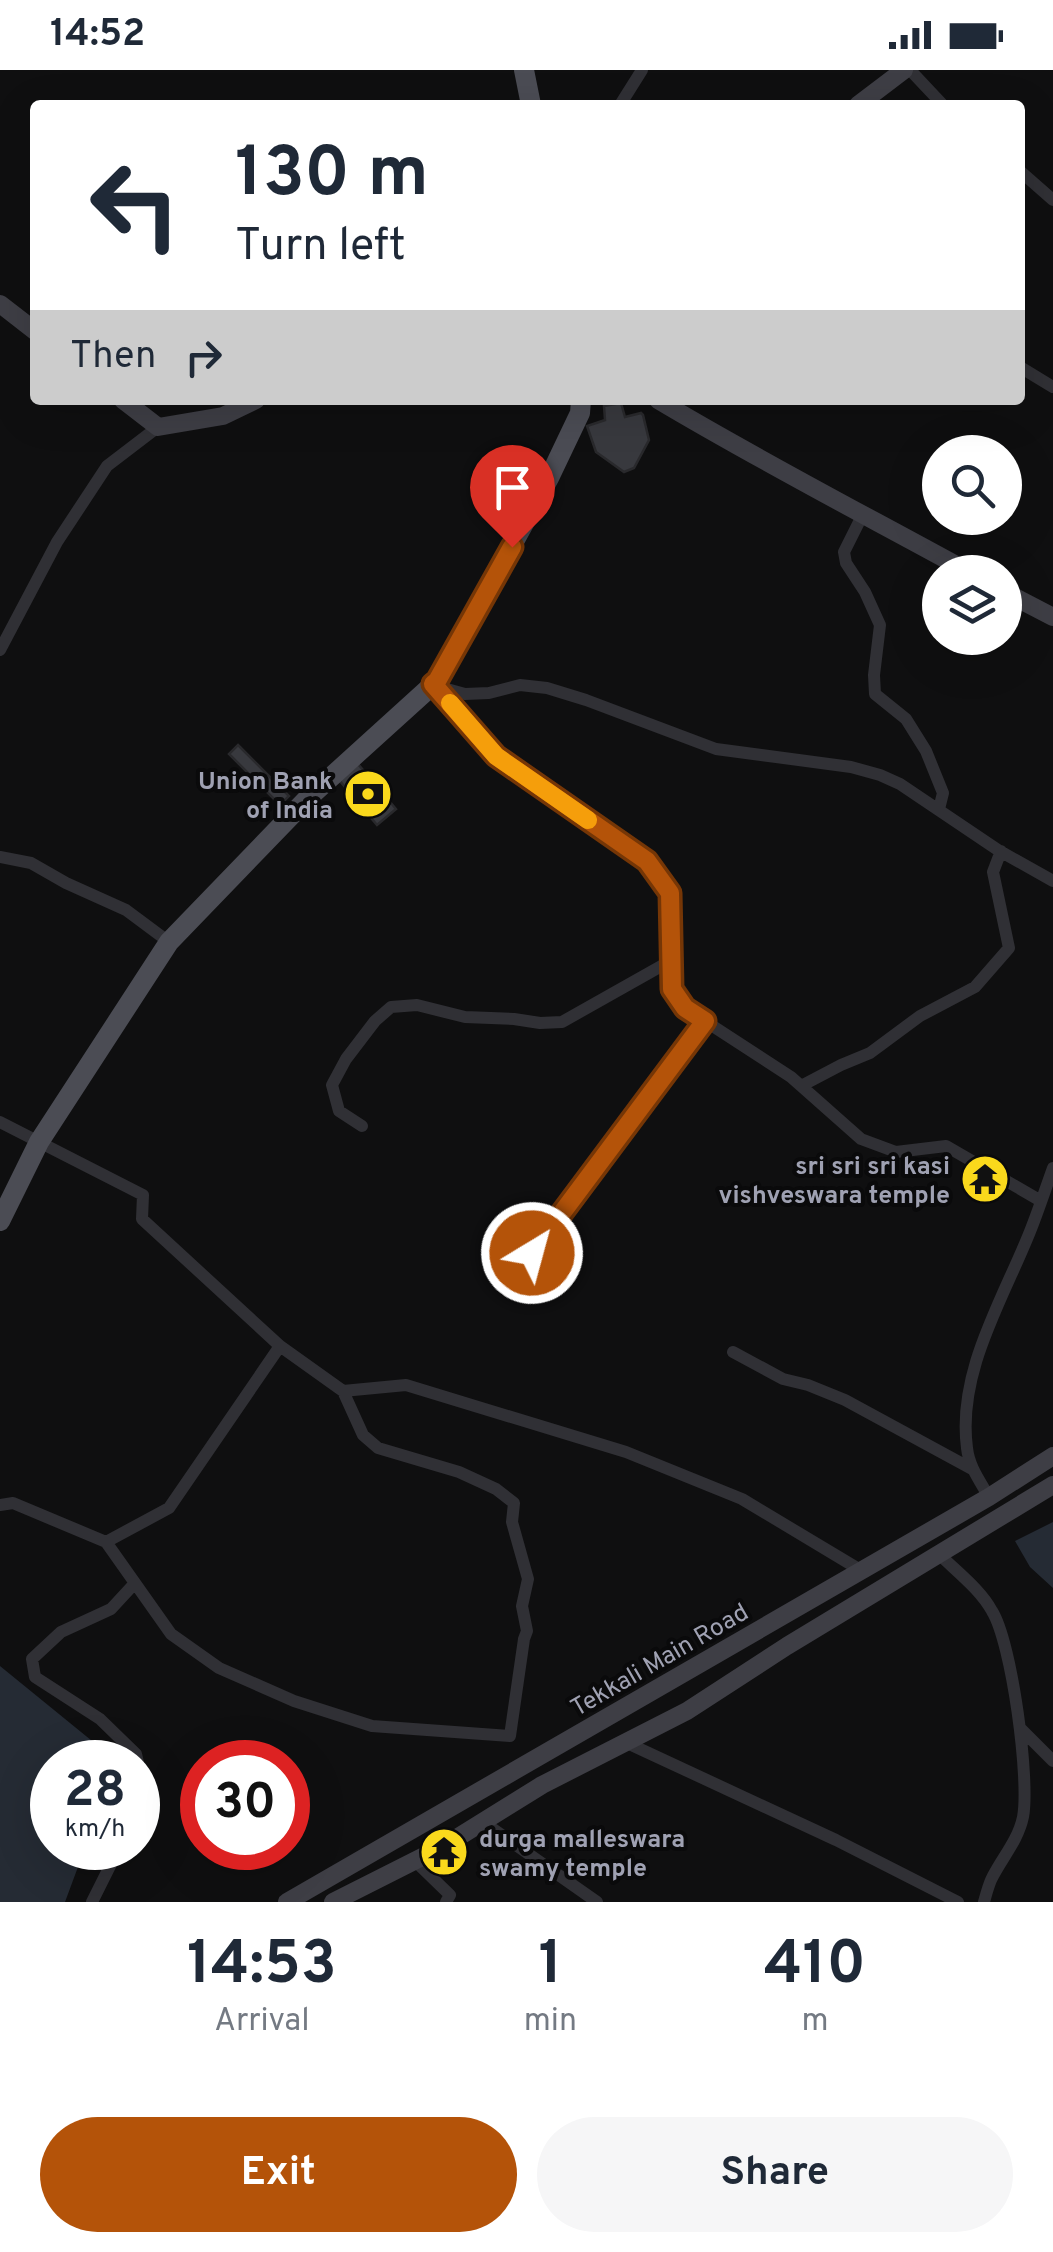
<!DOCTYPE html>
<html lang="en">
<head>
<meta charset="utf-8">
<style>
  :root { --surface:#fff; --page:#f6f6f7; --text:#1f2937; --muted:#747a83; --accent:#b45309 }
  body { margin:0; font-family:Overpass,sans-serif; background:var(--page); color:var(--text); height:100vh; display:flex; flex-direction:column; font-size:38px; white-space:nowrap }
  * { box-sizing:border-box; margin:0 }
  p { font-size:32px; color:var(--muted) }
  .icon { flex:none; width:55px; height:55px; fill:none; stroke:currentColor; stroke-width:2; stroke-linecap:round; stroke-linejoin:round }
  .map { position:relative; height:1832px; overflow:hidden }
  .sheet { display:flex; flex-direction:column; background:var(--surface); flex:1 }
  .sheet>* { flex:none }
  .guide { position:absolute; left:30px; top:30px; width:995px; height:305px; border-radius:10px; box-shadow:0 10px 40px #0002; background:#fff; color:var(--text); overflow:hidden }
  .tools { position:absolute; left:922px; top:365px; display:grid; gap:20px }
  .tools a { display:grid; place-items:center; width:100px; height:100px; border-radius:50%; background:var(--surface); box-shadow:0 10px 40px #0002; font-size:50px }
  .speed { position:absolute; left:30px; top:1670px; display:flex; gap:20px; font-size:50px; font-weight:700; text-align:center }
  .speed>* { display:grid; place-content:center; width:130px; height:130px; border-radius:50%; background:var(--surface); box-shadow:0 10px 40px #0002; line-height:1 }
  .speed small { font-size:25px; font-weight:400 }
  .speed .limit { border:15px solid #d22; background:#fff; color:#111 }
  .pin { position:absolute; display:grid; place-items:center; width:85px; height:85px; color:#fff; margin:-102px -42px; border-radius:50% 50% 50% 0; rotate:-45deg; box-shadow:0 0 10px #0007 }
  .pin .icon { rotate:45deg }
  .me { position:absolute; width:110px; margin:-55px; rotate:37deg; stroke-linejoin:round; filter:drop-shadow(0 0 8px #0008) }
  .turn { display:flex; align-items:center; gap:35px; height:210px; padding:0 40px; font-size:45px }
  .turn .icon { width:130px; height:130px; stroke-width:2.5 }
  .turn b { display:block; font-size:70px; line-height:85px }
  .then { display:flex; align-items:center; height:95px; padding:0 40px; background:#0003; gap:20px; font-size:38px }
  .eta { display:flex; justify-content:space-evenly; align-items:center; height:170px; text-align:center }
  .eta b { font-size:60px; font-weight:700; line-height:70px }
  .action { display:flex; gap:20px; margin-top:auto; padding:20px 40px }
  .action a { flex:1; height:115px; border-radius:60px; background:var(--accent); color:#fff; font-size:40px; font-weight:700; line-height:115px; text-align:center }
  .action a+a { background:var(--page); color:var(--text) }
  .status { display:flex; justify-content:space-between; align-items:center; height:70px; padding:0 50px; background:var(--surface); direction:ltr }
  .status svg { height:28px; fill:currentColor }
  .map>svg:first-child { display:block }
  .water { fill:#252b34 }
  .building { fill:#38393e; stroke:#29292c; stroke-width:2.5 }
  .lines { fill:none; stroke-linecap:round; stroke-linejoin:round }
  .minor { stroke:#303035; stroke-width:12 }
  .secondary { stroke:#3e3e45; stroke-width:18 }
  .primary { stroke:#4b4c54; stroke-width:20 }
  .route-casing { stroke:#753606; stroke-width:25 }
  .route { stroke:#b45309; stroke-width:18 }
  .slow { stroke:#f59e0b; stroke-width:18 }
  .labels { text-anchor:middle; stroke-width:8; stroke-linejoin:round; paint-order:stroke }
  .poi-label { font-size:25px; font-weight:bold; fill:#9fa1b2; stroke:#0a0a0b; text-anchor:end }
  .street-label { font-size:25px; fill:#9fa1b2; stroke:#0a0a0b }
</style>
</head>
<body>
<div class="status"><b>14:52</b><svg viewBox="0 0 49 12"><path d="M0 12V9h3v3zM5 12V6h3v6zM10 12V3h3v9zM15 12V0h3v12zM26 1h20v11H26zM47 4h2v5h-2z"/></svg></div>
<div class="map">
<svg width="1053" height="1832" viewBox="0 0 1053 1832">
  <rect width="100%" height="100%" fill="#0f0f10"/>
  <!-- water -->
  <path class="water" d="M1053 1452V1518L1030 1497 1015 1471Z
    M0 1596 97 1675 101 1692H52V1778H85L65 1832H0Z"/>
  <!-- building -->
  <path class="building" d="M621 333 625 347 641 343 643 345 649 370 634 398 624 402 596 382 587 356 605 350 604 336Z
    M238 675 289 726 280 735 229 684Z
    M358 694 396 739 377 755 339 710Z"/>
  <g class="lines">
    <!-- minor -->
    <path class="minor" d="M910 0 943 35
      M620 35 642 0
      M1020 101 1053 130
      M1020 297 1053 317
      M863 444 844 482 846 493 865 522 880 555 874 605 875 624 906 649 926 681 943 723 939 739
      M0 580 57 472 107 396 158 357
      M433 615 496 686 647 791 671 823 672 919 685 938 791 1007 861 1069 896 1082 946 1076 1041 1131
      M436 616 465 624 489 623 520 615 547 618 586 630 716 679 851 697 880 705 900 714 998 780 1053 811
      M0 787 31 793 66 813 126 840 169 872
      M801 1016 841 995 870 983 920 946 975 917 1009 878 993 802 1001 781
      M0 1052 143 1125 142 1149 280 1276 343 1321 406 1315 626 1382 742 1429 862 1501
      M362 1056 339 1041 332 1015 346 989 375 951 391 937 417 935 465 947 514 949 540 953 562 952 672 890
      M531 1183 705 951
      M733 1282 783 1309 808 1315 845 1330 972 1399
      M989 1427C980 1411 969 1397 967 1378 957 1303 1002 1231 1029 1164 1038 1142 1045 1120 1053 1098
      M0 1435 13 1433 106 1472 171 1564 219 1598 294 1631 372 1656 510 1666 524 1569 527 1561 522 1536 528 1509 512 1452 514 1433 496 1419 459 1402 378 1378 363 1365 343 1321
      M106 1472 169 1438 280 1276
      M939 1484C957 1502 980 1519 992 1541 1012 1573 1030 1710 1023 1747 1018 1771 1001 1789 991 1810 988 1817 986 1825 984 1832
      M135 1513 111 1539 61 1562 32 1589 35 1607 100 1649 136 1684 142 1710 138 1727
      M1020 1658 1053 1691
      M625 1672 836 1770 958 1832
      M483 1752 597 1832
      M415 1791 450 1825 446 1832
      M92 1832 119 1778"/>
    <!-- secondary -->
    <path class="secondary" d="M858 35 904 0
      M0 234 35 261
      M123 330 158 357 223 346 256 330
      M658 330C760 391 865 445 969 502
      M1005 522 1053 547
      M287 1832 989 1427 1053 1386
      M333 1832 444 1776 542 1715 687 1641 787 1576 1053 1415"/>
    <!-- primary -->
    <path class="primary" d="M524 0 531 35
      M0 1151 39 1072 169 872 309 727 437 611 549 408 580 343 581 330"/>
  </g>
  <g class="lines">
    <!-- route casing -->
    <g class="route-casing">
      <path id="route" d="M512 477 437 611 433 614 496 686 647 791 670 823 672 919 685 938 705 951 532 1183"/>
    </g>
    <!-- route -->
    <use href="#route" class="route"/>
    <!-- slow -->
    <path class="slow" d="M450 633 496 686 588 750"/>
  </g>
  <!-- icons -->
  <defs>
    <g id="bank-disc" transform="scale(2.5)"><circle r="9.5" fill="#fad91c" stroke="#0a0a0b"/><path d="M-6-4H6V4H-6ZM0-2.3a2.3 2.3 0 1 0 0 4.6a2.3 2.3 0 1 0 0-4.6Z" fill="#111"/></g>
    <g id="temple-disc" transform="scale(2.5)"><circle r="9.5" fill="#fad91c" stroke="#0a0a0b"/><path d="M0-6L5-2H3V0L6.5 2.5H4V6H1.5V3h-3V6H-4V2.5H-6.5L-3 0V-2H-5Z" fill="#111"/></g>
  </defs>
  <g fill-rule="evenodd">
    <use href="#bank-disc" x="368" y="724"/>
    <use href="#temple-disc" x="985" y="1109"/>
    <use href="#temple-disc" x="444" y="1782"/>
  </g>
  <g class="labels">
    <!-- poi labels -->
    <g class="poi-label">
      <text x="333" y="719">Union Bank<tspan x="333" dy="29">of India</tspan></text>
      <text x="950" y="1104">sri sri sri kasi<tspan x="950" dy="29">vishveswara temple</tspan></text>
      <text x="479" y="1777" text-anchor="start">durga malleswara<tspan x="479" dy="29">swamy temple</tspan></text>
    </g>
    <!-- street labels -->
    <g class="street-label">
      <text transform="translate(659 1589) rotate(-30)" y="9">Tekkali Main Road</text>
    </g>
  </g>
</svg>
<div class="tools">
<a><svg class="icon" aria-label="search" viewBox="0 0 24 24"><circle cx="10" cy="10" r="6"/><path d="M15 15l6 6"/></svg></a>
<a><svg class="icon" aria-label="layers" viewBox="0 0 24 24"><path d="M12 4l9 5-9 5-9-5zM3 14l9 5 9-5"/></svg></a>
</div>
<div class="speed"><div>28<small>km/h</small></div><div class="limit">30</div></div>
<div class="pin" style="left:512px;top:477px;background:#d93025"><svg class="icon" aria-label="arrive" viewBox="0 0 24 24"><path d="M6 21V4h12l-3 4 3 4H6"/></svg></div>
<svg class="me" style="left:532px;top:1183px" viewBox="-20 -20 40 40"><circle r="17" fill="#b45309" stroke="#fff" stroke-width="3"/><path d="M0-11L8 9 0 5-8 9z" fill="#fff"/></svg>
<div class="guide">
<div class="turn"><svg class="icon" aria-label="left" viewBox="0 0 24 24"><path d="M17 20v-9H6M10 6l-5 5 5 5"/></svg><div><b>130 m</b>Turn left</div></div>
<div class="then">Then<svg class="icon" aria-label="right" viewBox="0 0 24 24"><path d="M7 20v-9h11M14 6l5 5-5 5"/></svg></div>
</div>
</div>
<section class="sheet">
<div class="eta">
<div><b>14:53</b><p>Arrival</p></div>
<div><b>1</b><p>min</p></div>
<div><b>410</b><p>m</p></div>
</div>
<div class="action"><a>Exit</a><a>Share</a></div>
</section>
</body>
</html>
